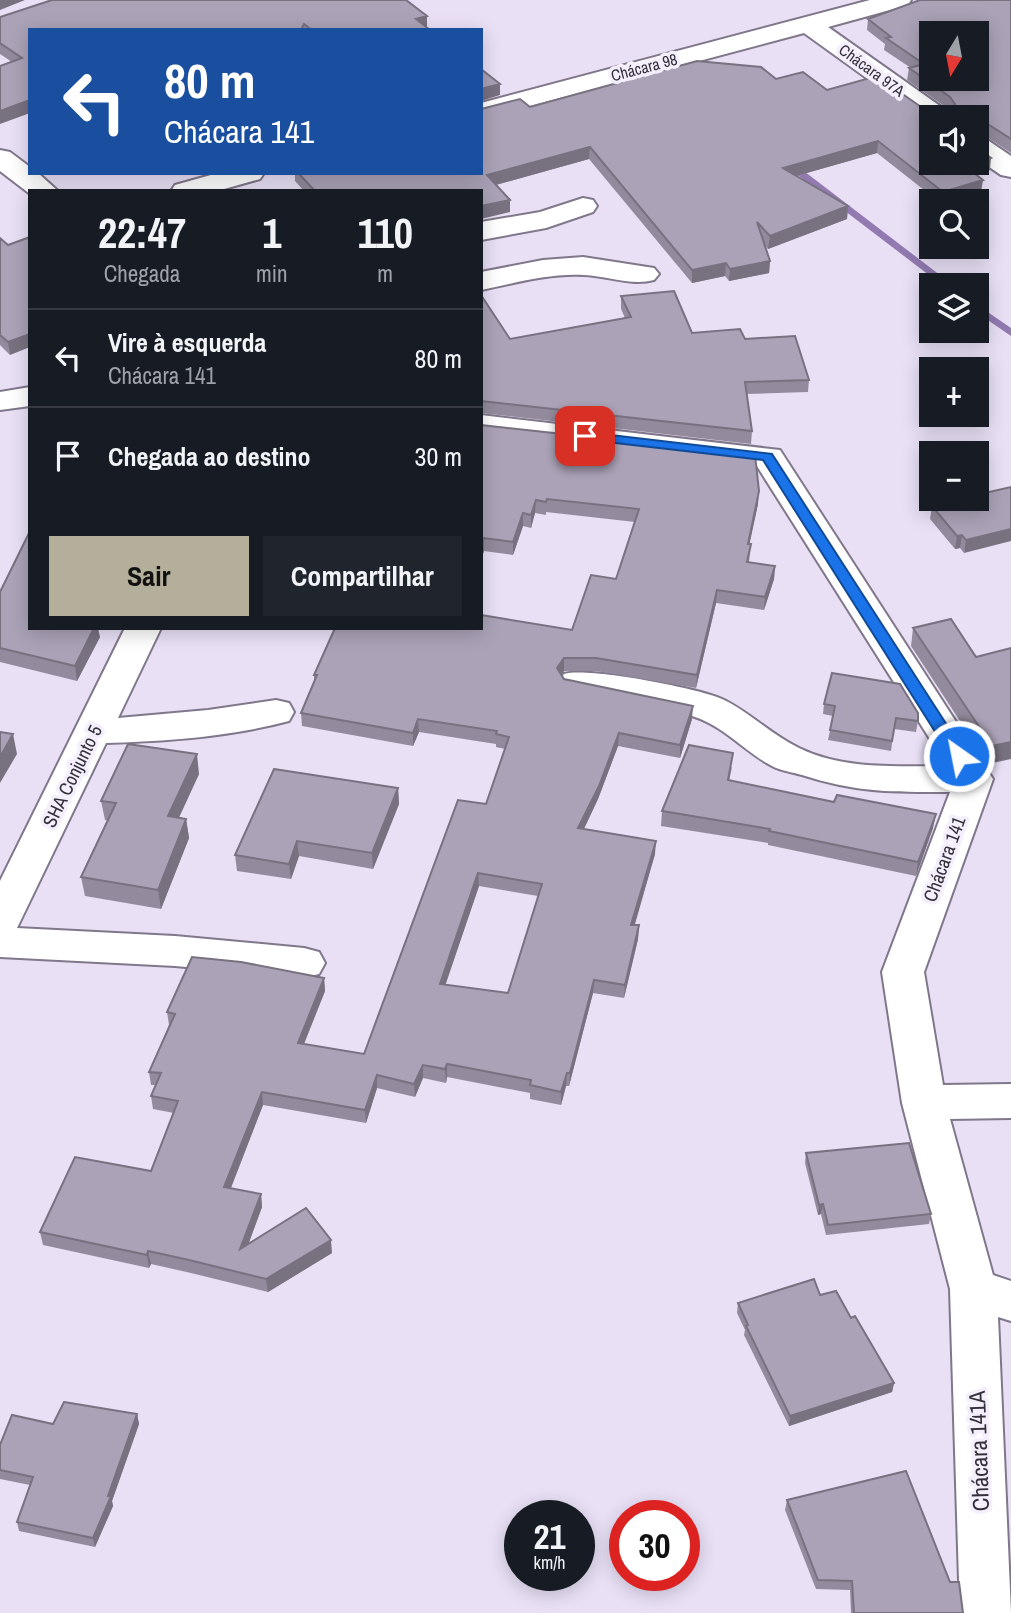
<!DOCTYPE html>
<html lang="pt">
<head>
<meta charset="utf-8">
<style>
  :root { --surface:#171b24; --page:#20242c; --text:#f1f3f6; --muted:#9ea1a6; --line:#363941; --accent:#b4af9a }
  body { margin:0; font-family:"Archivo Narrow",sans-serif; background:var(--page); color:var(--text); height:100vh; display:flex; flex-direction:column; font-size:26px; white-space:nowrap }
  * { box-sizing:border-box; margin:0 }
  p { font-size:23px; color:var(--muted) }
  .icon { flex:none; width:38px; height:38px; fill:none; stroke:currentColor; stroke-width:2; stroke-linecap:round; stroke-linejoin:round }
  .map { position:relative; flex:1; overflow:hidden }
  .side { position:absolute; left:28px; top:189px; width:455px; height:441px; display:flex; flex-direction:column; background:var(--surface); border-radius:0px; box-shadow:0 4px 18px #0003 }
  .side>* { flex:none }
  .hud { position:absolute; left:28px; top:28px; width:455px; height:147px; border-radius:0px; box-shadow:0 4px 18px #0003; background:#1a4fa0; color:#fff; overflow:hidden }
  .needle { width:46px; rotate:190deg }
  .fabs { position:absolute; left:919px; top:21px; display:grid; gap:14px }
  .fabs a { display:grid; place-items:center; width:70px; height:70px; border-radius:0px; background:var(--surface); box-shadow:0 4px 18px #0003; font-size:35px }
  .speed { position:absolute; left:504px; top:1500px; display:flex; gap:14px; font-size:35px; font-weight:700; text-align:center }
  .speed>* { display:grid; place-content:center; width:91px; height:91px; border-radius:50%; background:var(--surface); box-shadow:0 4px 18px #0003; line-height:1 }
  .speed small { font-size:18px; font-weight:400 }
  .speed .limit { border:10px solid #d22; background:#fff; color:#111 }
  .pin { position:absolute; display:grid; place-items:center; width:60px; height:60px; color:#fff; margin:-30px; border-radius:14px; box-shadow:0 4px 10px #0006 }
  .me { position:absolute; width:77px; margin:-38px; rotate:327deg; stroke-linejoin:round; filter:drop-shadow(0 0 5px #0008) }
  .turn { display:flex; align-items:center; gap:24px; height:147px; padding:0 21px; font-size:32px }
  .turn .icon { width:91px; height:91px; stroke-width:2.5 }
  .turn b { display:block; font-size:49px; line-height:60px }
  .eta { display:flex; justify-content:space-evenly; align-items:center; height:119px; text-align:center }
  .eta b { font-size:42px; font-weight:800; line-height:49px }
  .cta { display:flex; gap:14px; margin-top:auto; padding:14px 21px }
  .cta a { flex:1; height:80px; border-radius:0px; background:var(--accent); color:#111; font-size:28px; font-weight:800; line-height:80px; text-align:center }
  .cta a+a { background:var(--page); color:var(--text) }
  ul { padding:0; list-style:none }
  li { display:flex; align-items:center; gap:21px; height:98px; padding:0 21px; border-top:2px solid var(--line) }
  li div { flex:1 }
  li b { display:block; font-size:26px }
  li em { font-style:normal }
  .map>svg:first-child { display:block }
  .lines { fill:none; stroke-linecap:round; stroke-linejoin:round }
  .stream { fill:#927ab1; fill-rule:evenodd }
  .minor-casing { stroke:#80778b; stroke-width:4 }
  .minor { fill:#fff; fill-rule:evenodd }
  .wall { fill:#938b9d; fill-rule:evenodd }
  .shaded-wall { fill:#787180 }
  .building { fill:#aba2b7; stroke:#787180; stroke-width:2; fill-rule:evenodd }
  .route { fill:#1a73e8; stroke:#114b97; stroke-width:2 }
  .labels { text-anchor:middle; stroke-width:7; stroke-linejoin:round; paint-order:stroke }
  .far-street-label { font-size:16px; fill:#333038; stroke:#f5effd }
  .street-label { font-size:19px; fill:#333038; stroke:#f5effd }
  .near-street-label { font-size:23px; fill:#333038; stroke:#f5effd }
</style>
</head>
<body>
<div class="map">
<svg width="1011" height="1613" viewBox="0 0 1011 1613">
  <rect width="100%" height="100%" fill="#e9e0f6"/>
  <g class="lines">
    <!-- stream -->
    <path class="stream" d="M789 161 792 162 953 285H942L786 166 785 164Z
      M976 304 1011 328V336L976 312Z"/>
    <!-- minor casing -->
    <g class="minor-casing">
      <path id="minor" d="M870 0H911L908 5 828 27 947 111 951 117H931V123H929L804 33 481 119V103Z
        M976 137 986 139 1011 156V177L1001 175 976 158Z
        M0 150 10 152 30 167V173H38L58 191H30V194L0 171Z
        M218 173H264L260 179 217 191H171L175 185Z
        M583 198 593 200 597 206 593 212 546 228 481 240V222L540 212Z
        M583 257 654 268 659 274 654 280C632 286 607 276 584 275 550 273 515 283 481 290V272L543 260Z
        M30 387V406L0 410V392Z
        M481 415 780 450 993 779 924 972 943 1085 1011 1084V1118L950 1119 993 1275 1011 1281V1321L998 1317 1011 1613H960L950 1289 902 1103 882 972 950 792C893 792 858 793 802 775 792 772 781 771 772 766 745 752 725 727 695 717 653 702 607 702 564 690L559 682 564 674C589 667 696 688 722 699 750 712 771 735 799 748 844 770 898 766 947 766L757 466 481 435Z
        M125 628H161L118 718 208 710 276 700 289 703 294 712 289 721C230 737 166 741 106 743L17 928 175 936 304 948 319 952 325 963 319 974 304 978 175 966 0 957V881Z"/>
    </g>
    <!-- minor -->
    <use href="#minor" class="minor"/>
  </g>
  <!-- wall -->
  <path class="wall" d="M1011 0V153L987 137 976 134V117H931L990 170 976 174 981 192 951 201H938L877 153 796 176 848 206 847 219 768 249 764 244 770 261 769 273 729 281 725 276 692 283 589 159 496 185 510 212 481 191H304L295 181V173H481L530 107 776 79 931 114 934 113 947 108 907 80 909 68H911L884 50 885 44 867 30 868 19Z
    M0 17 427 27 430 30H30V113L12 62 0 54Z
    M0 238 10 355 0 345Z
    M481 295 510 339 625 318 621 309V296L692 333 745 339 809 380 808 392 747 394 752 431 751 444 481 413Z
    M481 425 758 504 749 544H751L749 562 775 566 774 579 764 610 716 603 696 688 596 671H564L561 675 564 679 692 719 680 758 618 746 598 799 584 829 655 854 634 925H639L638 939 624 998 593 993 569 1086H566L561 1105 530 1099V1093L447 1077 446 1083 423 1078 415 1097 377 1088 366 1123 263 1105 231 1188 261 1194 262 1207 248 1243 332 1253 268 1292 191 1273 151 1264 149 1268 43 1245 40 1232 151 1171 174 1113 153 1109 151 1096 155 1085H151L149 1072 169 1025 167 1012 324 978 325 991 304 1044 364 1054 486 804 505 749 496 747V744L419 732 413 746 302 726 301 713 314 682V675L572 630 616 579 635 522 546 512V515L535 513 531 528 523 526 513 555 484 551 481 559ZM479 886 538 896 508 993 445 985Z
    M976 499 964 553 960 548 955 549 930 519 932 506Z
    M0 592 30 628 100 637 77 681 0 662Z
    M913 628 976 657 1011 648 988 764 911 646Z
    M824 704 918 721 916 732 894 729 891 751 828 740 833 716 823 714Z
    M732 767 729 781 933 828 916 876 768 845V843L661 826 662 811Z
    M199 774 179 817 186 819 189 838 161 909 85 896 81 877 108 821 105 820 101 801Z
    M398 788 399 804 373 869 299 856 291 879 237 871 235 855Z
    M806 1153 931 1214 929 1224 826 1235 821 1214 818 1215 805 1163Z
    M820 1295 851 1318 894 1383 892 1392 789 1426 744 1335 745 1330 737 1313 738 1303Z
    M137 1414 139 1424 112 1501 113 1506 95 1547 19 1531 17 1522 30 1485 0 1479V1445L53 1424Z
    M787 1500 950 1582 963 1613H851L850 1590 816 1589 785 1510Z"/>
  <!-- shaded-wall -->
  <path class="shaded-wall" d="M0 0H25L0 10Z
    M427 16V28L416 19Z
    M500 84V95L481 101V89Z
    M30 100V113L0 124V111Z
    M878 141 877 153 782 180 783 168Z
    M590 147 589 159 488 187 487 175Z
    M991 158 990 170 963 178 965 166Z
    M983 180 981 192 951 201H942L943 192Z
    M510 200V212L481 219V206Z
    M848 206 847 219 768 249 770 236Z
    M770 261 769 273 729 281 730 269Z
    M726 263 725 276 692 283V270Z
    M30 334V347L10 355 8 342Z
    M759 491 758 504 747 556 748 544Z
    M536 500 535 513 531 528V515Z
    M523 513V526L513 555V542Z
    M1011 529V541L964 553 966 540Z
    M962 535 960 548 955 549 957 536Z
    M484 538V551L481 559V546Z
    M775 566 774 579 764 610 765 597Z
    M717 590 716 603 696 688 697 675Z
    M94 628H98L100 637 77 681 75 666Z
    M564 658V671L557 681V668Z
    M693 706 692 719 680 758V745Z
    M418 719 419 732 413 746V733Z
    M619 733 618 746 598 799 578 841V828Z
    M13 734 17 754 0 783V757Z
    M1011 742V759L988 764 992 746Z
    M197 754 199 774 171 835 168 816Z
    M398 788 399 804 373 869 372 853Z
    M936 814 933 828 916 876 918 862Z
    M186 819 189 838 161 909 158 890Z
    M297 841 299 856 291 879 289 864Z
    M656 841 655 854 631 938V925Z
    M478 873 479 886 441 998 440 984Z
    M639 925 638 939 624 998 625 985Z
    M324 978 325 991 299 1056 298 1043Z
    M594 980 593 993 569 1086 570 1073Z
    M447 1064V1077L446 1083 445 1069Z
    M423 1065V1078L415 1097 414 1084Z
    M567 1073 566 1086 561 1105V1092Z
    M377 1075V1088L366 1123 365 1110Z
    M262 1092 263 1105 226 1200 224 1187Z
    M261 1194 262 1207 242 1262 240 1249Z
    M823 1204 821 1214 818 1215 819 1205Z
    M331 1240 332 1253 268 1292 266 1279Z
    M148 1251 151 1264 149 1268 147 1255Z
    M894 1383 892 1392 789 1426 790 1416Z
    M137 1414 139 1424 112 1501 113 1506 95 1547 93 1538Z"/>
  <!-- building -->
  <path class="building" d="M52 0H406L427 16 416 19 430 30H312L304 24 301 30H30V100L0 111V66L22 58 0 43V17Z
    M920 0H1011V139L989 125 978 122 976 124V117H931V163H976L965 166 983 180 943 192 878 141 783 168 848 206 770 236 757 222 770 261 730 269 726 263 692 270 590 147 487 175 510 200 481 206V191H315L298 173H481V109L520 99 530 107 697 61 761 67 776 79 803 72 827 90 877 76 931 114 934 113 935 108H953L955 104 950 97 909 68 924 64 886 38 891 37 868 19ZM931 33H976V79H931Z
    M481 69 500 84 481 89Z
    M976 147 991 158 976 163Z
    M30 237V334L8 342 0 335V238L8 245Z
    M674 291 692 333 740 329 745 339 795 336 809 380 745 382 752 431 481 401V295L510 339 631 317 621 296Z
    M481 425 755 455 759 491 748 544H751L747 562 775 566 765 597 717 590 697 675 596 658H564L557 668 564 679 693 706 680 745 619 733 599 786 578 828 656 841 631 925H639L625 985 594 980 570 1073H567L561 1092 530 1085 531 1080 447 1064 445 1069 423 1065 414 1084 377 1075 365 1110 262 1092 224 1187 261 1194 240 1249 306 1208 331 1240 266 1279 189 1260 148 1251 147 1255 40 1232 75 1157 151 1171 178 1101 151 1096 161 1073 149 1072 175 1014 167 1012 192 957 241 962 324 978 298 1043 364 1054 458 800 486 804 509 737 496 734 497 731 418 719 413 733 301 713 317 675H314L335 628H481V615L572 630 591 575 616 579 639 509 547 499 546 502 536 500 531 515 523 513 513 542 484 538 481 546ZM478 873 542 884 508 993 440 984Z
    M1011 487V529L966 540 962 535 957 536 932 506 961 499H976V495Z
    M30 531V628H94L75 666 0 648V592Z
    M951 619 976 657 1011 648V742L992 746 913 628Z
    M832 673 900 684 918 713V721L896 718 892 741 830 730 835 706 824 704Z
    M0 732 13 734 0 757Z
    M128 744 197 754 168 816 186 819 158 890 81 877 116 803 101 801Z
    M689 745 733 753 728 780 834 802 837 795 936 814 918 862 769 831 770 829 662 811Z
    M274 769 398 788 372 853 297 841 289 864 235 855Z
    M909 1143 931 1214 828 1225 823 1204 819 1205 806 1153Z
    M814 1279 820 1295 836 1291 851 1318 855 1316 894 1383 790 1416 746 1326 748 1325 738 1303Z
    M64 1402 137 1414 108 1496H111L93 1538 17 1522 33 1477 0 1470V1445L12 1415 53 1424Z
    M906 1471 950 1582H959L963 1613H854L852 1581 818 1580 787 1500Z"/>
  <!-- route -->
  <path class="route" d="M585 432 772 454 965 753 967 756 965 760H953L763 460 581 439 579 436Z"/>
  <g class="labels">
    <!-- far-street labels -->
    <g class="far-street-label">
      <text transform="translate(644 67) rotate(-15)" y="6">Chácara 98</text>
      <text transform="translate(872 70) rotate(36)" y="6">Chácara 97A</text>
    </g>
    <!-- street labels -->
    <g class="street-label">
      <text transform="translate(72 776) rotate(-64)" y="7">SHA Conjunto 5</text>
      <text transform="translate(944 859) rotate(-70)" y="7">Chácara 141</text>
    </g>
    <!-- near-street labels -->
    <g class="near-street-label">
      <text transform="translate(979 1451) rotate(-92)" y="8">Chácara 141A</text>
    </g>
  </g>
</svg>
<div class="fabs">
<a><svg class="needle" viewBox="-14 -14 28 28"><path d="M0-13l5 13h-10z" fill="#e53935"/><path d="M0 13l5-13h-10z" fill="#9ea1a6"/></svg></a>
<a><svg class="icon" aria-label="sound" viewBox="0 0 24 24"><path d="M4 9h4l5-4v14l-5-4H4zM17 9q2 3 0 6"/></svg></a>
<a><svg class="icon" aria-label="search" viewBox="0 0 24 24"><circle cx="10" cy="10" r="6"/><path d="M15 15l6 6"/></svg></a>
<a><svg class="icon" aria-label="layers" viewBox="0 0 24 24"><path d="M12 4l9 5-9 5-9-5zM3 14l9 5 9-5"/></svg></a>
<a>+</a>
<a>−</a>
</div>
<div class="speed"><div>21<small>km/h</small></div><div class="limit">30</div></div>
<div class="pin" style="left:585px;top:436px;background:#d93025"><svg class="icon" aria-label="arrive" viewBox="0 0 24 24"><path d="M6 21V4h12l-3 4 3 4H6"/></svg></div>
<svg class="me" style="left:959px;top:756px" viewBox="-20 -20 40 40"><circle r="17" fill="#1a73e8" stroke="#fff" stroke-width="3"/><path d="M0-11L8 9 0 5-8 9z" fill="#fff"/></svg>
<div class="hud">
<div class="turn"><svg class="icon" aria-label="left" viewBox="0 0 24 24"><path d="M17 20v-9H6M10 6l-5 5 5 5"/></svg><div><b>80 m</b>Chácara 141</div></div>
</div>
<section class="side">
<div class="eta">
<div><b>22:47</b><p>Chegada</p></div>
<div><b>1</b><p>min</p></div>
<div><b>110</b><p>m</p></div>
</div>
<ul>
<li><svg class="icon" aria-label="left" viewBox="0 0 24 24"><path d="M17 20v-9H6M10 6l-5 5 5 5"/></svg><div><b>Vire à esquerda</b><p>Chácara 141</p></div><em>80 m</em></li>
<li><svg class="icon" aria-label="arrive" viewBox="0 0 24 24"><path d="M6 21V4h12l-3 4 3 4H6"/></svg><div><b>Chegada ao destino</b></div><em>30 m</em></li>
</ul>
<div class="cta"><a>Sair</a><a>Compartilhar</a></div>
</section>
</div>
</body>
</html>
